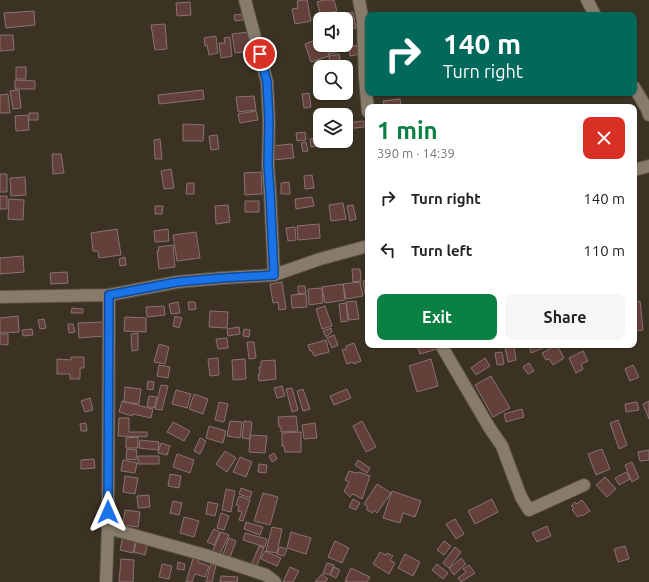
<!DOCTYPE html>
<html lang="en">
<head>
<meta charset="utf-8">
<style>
  :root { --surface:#fff; --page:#f6f6f6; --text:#222; --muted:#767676; --accent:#0b8043 }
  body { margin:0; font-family:Ubuntu,sans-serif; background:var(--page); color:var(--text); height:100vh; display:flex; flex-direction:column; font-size:15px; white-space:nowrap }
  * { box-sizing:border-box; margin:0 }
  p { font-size:13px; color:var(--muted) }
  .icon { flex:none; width:22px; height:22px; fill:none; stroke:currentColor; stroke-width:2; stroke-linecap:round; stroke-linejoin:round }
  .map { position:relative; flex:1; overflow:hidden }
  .panel { position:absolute; left:365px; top:104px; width:272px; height:244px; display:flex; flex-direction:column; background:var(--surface); border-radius:8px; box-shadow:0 1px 3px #0004 }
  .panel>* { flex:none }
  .banner { position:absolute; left:365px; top:12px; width:272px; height:84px; border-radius:8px; box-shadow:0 1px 3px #0004; background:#00695c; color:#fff; overflow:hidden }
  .buttons { position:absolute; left:313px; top:12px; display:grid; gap:8px }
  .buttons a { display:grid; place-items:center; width:40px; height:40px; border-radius:8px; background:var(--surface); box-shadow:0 1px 3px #0004; font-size:20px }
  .pin { position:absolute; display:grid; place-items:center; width:34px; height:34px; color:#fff; margin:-17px; border:2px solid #fff; border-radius:50%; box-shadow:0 1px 4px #0007 }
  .me { position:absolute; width:44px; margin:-22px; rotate:0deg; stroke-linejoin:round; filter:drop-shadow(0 0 3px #0008) }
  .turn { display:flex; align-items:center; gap:14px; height:84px; padding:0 12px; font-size:18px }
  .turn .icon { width:52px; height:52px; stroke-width:2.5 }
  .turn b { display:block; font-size:28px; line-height:34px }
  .round { display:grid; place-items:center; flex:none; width:42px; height:42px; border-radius:8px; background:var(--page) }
  .head { display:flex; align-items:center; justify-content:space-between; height:68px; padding:0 12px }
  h1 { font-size:24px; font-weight:700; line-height:30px; color:var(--accent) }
  .cta { display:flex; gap:8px; margin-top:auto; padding:8px 12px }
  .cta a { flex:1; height:46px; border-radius:8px; background:var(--accent); color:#fff; font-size:16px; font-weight:700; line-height:46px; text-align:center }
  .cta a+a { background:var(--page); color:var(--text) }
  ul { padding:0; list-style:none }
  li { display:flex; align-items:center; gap:12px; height:52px; padding:0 12px }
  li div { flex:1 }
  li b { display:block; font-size:15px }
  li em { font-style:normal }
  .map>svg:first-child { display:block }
  .building { fill:#64403a; stroke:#89736f }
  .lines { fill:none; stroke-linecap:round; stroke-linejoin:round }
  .minor-casing { stroke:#585043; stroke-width:14 }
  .minor { stroke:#877c6b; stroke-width:12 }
  .route-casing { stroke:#114b97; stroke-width:10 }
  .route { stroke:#1a73e8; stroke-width:7 }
</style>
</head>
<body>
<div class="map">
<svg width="649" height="582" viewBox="0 0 649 582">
  <rect width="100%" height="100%" fill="#3b3223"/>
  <!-- building -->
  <path class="building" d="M303 0H307L311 21 295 24 292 9 298 8 297 1Z
    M323 0H334L337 11 321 16 317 2Z
    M190 2 191 15 177 16 176 3Z
    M34 11 35 25 6 28 4 13Z
    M353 12 356 28 346 30V19H326L325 17Z
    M242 14 243 20 235 21 234 15Z
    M165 24 167 49 155 50 151 25Z
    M248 32 251 51 235 53 232 34Z
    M0 35H13L14 50 0 51Z
    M216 36 218 53 209 55 207 45 205 46 204 38Z
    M230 37 232 56 221 58 219 43H225L224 38Z
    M320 38V45H325L329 56 311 62 305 44Z
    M327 45H336L337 52 329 54Z
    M359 45 360 54 350 56 349 47Z
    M339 54 340 60 330 62 329 56Z
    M16 67H26V79H16Z
    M15 80 35 81V89H15Z
    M19 90 21 108 13 109 10 91Z
    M203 90 204 99 159 104 158 95Z
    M309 93 311 107 304 108 302 94Z
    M8 94 10 113H0V95Z
    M254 96 256 110 238 112 236 97Z
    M400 99 401 106 384 107 383 101Z
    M256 111 258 120 240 123 238 114Z
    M29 113H38V120H29Z
    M28 115 29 130 16 131 15 116Z
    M364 121V127L346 129V123Z
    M183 124 204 125 203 141H183Z
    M305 132 306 140 297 141 296 133Z
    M217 135 219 149 211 150 209 136Z
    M320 137V141H326L327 144 311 147 310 139Z
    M160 139 162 159H155L154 140Z
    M306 142 308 151 303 152 301 143Z
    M292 144 294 158 272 160 271 146Z
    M52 154H61L64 173 53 174Z
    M171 169 174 188 164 189 161 171Z
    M261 172 262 194 245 195 244 173Z
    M0 174H7V192H0Z
    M312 175 314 188 305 189 304 176Z
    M25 177 26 195 11 196 10 178Z
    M289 182 290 194H281V183Z
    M187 183H194V194H186Z
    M0 196H7V209H0Z
    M312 197 314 206 296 209 295 199Z
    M9 199 24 200 23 220 8 219Z
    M245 201H259V212H245Z
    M343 203 346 219 331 221 329 205Z
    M228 205 230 222 216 224 215 206Z
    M353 205 356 219 350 221 347 206Z
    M155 206H163L162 214H155Z
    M319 224 320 238 298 240 297 226Z
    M295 227 296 240 288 241 286 228Z
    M117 229 121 255 99 258 98 251H93L91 233Z
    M168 229 169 241 155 242 154 231Z
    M196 232 200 258 177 261 173 235Z
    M173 245 175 267 159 269 157 251H159L158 247Z
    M23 256 24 272 0 274V258Z
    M125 257 126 265 120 266 119 259Z
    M352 269H360L361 281 353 282Z
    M67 272 68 283 51 284 50 273Z
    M368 280V295H365L363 281Z
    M282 282 286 309 279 310 278 302 273 303 270 284Z
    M360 282 363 296 346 299 343 284Z
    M343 284 345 300 325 303 322 287Z
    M298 286H305L306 293 298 294Z
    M322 288 323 303 309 305 308 289Z
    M306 294 307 307 292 308 291 295Z
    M356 301 359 319 349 320 346 302Z
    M640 301 643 330 634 331V302Z
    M178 302 180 313 171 314 169 304Z
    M188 302H195L196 309 189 310Z
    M346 303 348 321 341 322 339 304Z
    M164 306 165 315 147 317 146 307Z
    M325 306 332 326 322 329 316 309Z
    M72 308 83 309V313H71Z
    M210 311 228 312 227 328 209 327Z
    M18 316 19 332 0 333V318Z
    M175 316 182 318 179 328 173 326Z
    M125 317 146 318V332L124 331Z
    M44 319 46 328 40 329 38 320Z
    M103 322 104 336 79 338 78 323Z
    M68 324H73L75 332 69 333Z
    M239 327 240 334 228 336 227 329Z
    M331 328 332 332 326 337 323 331Z
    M32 329 33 335 23 336 22 330Z
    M244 329 250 330 249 337 243 336Z
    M138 333V350L132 351 131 334Z
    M0 334H8V345L0 344Z
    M334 335 338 345 332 348 327 338Z
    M227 338 228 348 218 349 216 339Z
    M326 340 329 352 314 356 312 351H310L308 345Z
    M247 342H254L256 358 249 359Z
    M354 343 361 361 354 364 353 362 347 364 342 350 346 349V346Z
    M159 344 169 347 165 364 154 362Z
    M422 345H435L437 349 420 354 417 346Z
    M530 345H542L543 348 531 353Z
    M557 345 564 358 553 365 549 359 546 360 542 353Z
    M514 346 516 360 508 362 505 348Z
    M583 351 588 361 581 364 583 369 576 373 569 358Z
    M502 352 504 364 497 365 495 353Z
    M71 357H84V368H80V379H70V374H57V359L71 360Z
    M218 358 219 375 210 376 208 359Z
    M485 358 490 366 476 375 471 368Z
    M245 359 246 379 233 380 232 360Z
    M431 359 438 386 417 392 409 366Z
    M275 360 276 379 259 381 258 374H260L259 367H261V361Z
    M529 363 534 371 528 374 523 367Z
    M159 365 170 367 168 378 157 376Z
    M633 365 639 377 630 381 625 369Z
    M491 376 510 408 493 417 475 385Z
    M148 381 154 382 153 390 147 389Z
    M161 385 168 386 162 410 155 409Z
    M282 386 285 396 277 398 274 388Z
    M125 387 141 389 139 404 124 402Z
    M292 388 298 410 292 412 286 389Z
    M303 389 310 409 303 411 297 391Z
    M347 389 351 398 334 405 330 396Z
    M176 390 191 394 187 408 172 404Z
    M194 394 208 399 203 414 189 409Z
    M149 396 157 397 154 408 147 406Z
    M90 398 93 410 85 412 81 401Z
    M122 401 153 409 151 418 133 414 132 416 119 412Z
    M649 401V419L643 404Z
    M219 402 228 404 224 422 215 420Z
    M637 402 639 410 626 412 625 404Z
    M522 409 524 417 506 422 504 414Z
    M296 416 298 431 281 432V427H279L278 417Z
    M119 418H129V432H147V437L118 436Z
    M618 420 627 445 619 449 610 423Z
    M230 421 242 422 240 438 227 436Z
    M244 421 252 422 250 439 242 438Z
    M362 421 376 447 366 452 353 426Z
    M173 422 190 431 184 441 167 432Z
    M86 423 87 431H81L80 424Z
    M315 423 317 438 304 439 302 425Z
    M209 426 226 431 223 443 206 438Z
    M301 432V452H285L284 446H282V433Z
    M250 435 267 436 265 453 249 452Z
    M138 437V448H126V438Z
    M200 438 206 441 200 454 194 451Z
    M140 440 159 442 158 450 139 448Z
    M161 443 170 446 167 455 158 453Z
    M127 449 137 450 136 460 126 459Z
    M602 449 610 469 596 475 588 454Z
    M649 450V460L640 461 638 452Z
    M225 451 236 458 227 472 216 464Z
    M274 453 277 459 272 462 269 456Z
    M177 454 194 460 190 473 173 467Z
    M138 456H159V464H138Z
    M240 457 252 462 246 477 233 472Z
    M94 459 95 468 81 469V460Z
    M123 460 137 463 135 473 121 471Z
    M358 460 370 468 367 473 355 465Z
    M632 462 639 478 632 482 625 465Z
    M259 464 267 465 266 473 258 472Z
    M349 471 356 473 359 472 370 476 362 499 353 494 350 497 344 491 349 482 345 480Z
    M626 472 630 479 619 485 615 478Z
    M170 474 181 476 179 488 168 486Z
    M125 476 138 478 135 494 123 492Z
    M605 477 616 489 607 497 596 485Z
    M377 484 391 493 377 513 374 510 372 513 366 509 368 507 364 504Z
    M241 488 252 492 250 498 239 494Z
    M226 489 235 491 231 512 222 510Z
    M392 491 421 501 415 517 403 513 400 523 383 518Z
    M263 493 278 497 270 525 254 521Z
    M149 495 150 507 138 508 137 496Z
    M239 496 250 500 243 521 239 520 242 512 238 511 239 506 236 505Z
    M353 499 360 503 356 510 349 507Z
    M492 499 498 512 475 524 468 511Z
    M582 500 590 511 582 516 581 515 578 517 572 510 574 508 571 506 575 502 577 504Z
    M173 501 182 503 179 515 170 513Z
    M208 502 218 504 215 516 206 514Z
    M125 510 140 512 138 527 123 525Z
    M221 513 229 516 224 530 217 528Z
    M184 517 199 521 194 537 180 533Z
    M455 519 464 534 456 539 446 524Z
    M246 522 263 527 260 535 244 529Z
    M547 526 551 536 537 542 532 533Z
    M272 527 282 529 277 553 266 551Z
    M214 529 220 532 214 545 207 542Z
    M221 532 229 535 219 556 212 552Z
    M291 532 311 538 306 554 287 548Z
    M245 533 267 539 265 547 243 540Z
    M123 535 136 538 133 553 120 550Z
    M229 538 236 541 229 560 222 557Z
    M137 539 148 542 145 555 134 552Z
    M335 541 349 548 342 563 328 557Z
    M444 541 451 546 444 555 437 550Z
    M259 546 264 548 255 570 250 568Z
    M625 546 629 559 618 562 614 549Z
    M280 547 287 549 284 556 277 554Z
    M455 547 461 552 449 568 443 563Z
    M265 551 281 558 277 566 261 559Z
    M380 552 386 555 387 553 393 556 390 560 395 563 389 574 373 564Z
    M405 554 420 562 413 576 398 568Z
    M194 555 200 557 198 562 209 566 205 577 195 574 192 582H186Z
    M461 558 466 564 454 575 449 569Z
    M121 559 134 560 133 582H119Z
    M178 562 185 564 184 570 177 569Z
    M327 563 334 565 330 575 323 573Z
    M162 564 172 566 169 579 159 577Z
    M211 564 216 565 212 582H206Z
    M437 564 448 573 443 579 432 570Z
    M469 565 475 573 461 582 458 578 466 572 463 569Z
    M290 567 299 571 293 582H283Z
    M334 567 340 570 336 578 330 575Z
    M351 568 370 577 367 582H348L345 581Z
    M322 574 328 579 325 582H315Z
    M221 576 238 577 237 582H220Z"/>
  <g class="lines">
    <!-- minor casing -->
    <g class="minor-casing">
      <path id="minor" d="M245 0 267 82 269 121 268 165 270 192 274 275
        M359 0 363 21 365 78 368 112
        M587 0 595 15
        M634 87 647 109 649 115
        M634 170 649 166
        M0 297 109 295 177 282 222 278 274 275 320 259 368 246
        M441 345 489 427 502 446 521 497 529 510 584 485
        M108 528 205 555 266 575 275 582
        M106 582 108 528 109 295"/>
    </g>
    <!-- minor -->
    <use href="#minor" class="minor"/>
  </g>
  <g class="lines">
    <!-- route casing -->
    <g class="route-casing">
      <path id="route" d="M108 512 109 295 177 282 222 278 274 275 270 192 268 164 269 121 267 82 260 54"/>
    </g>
    <!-- route -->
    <use href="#route" class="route"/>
  </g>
</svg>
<div class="buttons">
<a><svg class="icon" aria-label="sound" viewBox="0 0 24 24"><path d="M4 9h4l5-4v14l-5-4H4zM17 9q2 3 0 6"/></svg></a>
<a><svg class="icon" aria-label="search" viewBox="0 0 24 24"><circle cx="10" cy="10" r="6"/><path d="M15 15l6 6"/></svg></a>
<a><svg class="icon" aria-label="layers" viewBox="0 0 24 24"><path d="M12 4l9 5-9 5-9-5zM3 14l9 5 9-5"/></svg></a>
</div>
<div class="pin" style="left:260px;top:54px;background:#d93025"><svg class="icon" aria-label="arrive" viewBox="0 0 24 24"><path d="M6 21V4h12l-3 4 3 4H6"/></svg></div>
<svg class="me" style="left:108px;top:512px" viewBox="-20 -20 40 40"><path d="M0-17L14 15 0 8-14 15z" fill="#1a73e8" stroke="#fff" stroke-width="4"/></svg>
<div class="banner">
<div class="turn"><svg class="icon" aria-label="right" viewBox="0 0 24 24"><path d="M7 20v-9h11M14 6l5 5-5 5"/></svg><div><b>140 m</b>Turn right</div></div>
</div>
<section class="panel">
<div class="head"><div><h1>1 min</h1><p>390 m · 14:39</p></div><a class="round" style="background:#d93025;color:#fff"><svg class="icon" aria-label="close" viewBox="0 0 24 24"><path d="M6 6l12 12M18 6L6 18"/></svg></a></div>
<ul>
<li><svg class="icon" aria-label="right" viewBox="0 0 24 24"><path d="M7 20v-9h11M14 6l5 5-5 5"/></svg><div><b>Turn right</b></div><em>140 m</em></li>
<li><svg class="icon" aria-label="left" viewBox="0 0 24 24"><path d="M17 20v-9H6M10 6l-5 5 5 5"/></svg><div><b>Turn left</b></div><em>110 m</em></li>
</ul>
<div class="cta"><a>Exit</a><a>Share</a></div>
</section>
</div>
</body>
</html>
